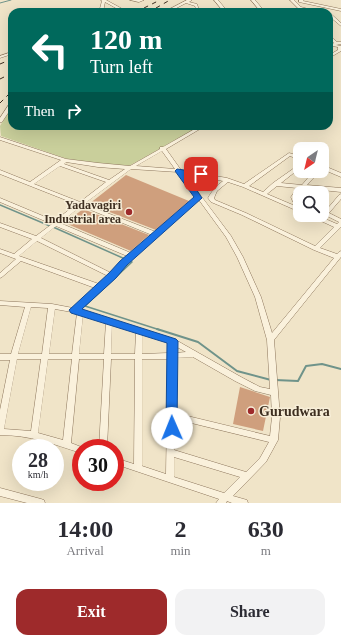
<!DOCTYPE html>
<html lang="en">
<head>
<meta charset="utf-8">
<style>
  :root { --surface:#fff; --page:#f2f2f3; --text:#2b2b33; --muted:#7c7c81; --accent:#9e2a2b }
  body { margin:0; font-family:"Times New Roman",serif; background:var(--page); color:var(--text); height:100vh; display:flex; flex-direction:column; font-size:15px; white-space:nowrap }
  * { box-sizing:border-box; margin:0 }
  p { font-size:13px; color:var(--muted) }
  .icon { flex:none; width:22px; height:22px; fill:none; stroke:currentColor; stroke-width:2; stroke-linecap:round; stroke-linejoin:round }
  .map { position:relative; height:503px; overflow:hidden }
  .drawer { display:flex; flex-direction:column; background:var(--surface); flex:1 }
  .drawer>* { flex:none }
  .guide { position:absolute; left:8px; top:8px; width:325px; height:122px; border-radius:12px; box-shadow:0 4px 16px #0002; background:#00695c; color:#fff; overflow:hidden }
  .needle { width:26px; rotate:215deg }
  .tools { position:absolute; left:293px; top:142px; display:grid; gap:8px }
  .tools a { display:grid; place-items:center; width:36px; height:36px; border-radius:8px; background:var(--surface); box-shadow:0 4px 16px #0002; font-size:20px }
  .speed { position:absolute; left:12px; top:439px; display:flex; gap:8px; font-size:20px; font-weight:700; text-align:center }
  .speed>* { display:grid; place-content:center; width:52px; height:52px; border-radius:50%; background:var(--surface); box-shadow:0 4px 16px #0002; line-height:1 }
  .speed small { font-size:10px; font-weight:400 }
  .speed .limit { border:6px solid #d22; background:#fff; color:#111 }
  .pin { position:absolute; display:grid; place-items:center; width:34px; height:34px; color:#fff; margin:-17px; border-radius:8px; box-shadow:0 2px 6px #0006 }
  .me { position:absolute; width:44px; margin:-22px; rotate:359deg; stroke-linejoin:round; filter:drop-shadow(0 0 3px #0008) }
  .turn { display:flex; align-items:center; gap:14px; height:84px; padding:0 16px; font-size:18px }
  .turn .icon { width:52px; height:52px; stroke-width:2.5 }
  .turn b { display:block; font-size:28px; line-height:34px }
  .then { display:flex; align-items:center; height:38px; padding:0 16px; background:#0003; gap:8px; font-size:15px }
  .eta { display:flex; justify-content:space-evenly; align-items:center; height:68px; text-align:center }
  .eta b { font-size:24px; font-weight:700; line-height:28px }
  .action { display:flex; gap:8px; margin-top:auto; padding:8px 16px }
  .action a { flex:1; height:46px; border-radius:12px; background:var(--accent); color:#fff; font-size:16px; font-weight:700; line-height:46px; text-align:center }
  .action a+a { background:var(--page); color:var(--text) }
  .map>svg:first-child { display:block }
  .green { fill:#c9cf9b }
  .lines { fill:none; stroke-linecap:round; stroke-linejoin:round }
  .stream-far2 { stroke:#6f938a; stroke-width:1 }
  .stream-far1 { stroke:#6f938a; stroke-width:1.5 }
  .stream { stroke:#6f938a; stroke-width:2 }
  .building { fill:#cf9f7d }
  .street-casing { stroke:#8d765c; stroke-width:1 }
  .street { fill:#faf1dc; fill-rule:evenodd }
  .rail { stroke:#3d2e20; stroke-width:1; stroke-dasharray:4.5 4.5; stroke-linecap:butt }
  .route { fill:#1a73e8; stroke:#114b97 }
  .poi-dot { fill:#9e2a2b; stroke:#f7eed8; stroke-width:1.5 }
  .labels { text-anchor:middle; stroke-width:3; stroke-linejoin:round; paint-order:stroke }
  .poi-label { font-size:12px; font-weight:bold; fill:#3d2e20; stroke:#f7eed8; text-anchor:end }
  .near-poi-label { font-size:14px; font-weight:bold; fill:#3d2e20; stroke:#f7eed8; text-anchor:start }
</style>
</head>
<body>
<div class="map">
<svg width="341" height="503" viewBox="0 0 341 503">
  <rect width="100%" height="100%" fill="#f0e4c8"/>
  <!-- green -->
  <path class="green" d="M12 106V126H201L127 167 67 159 1 136 0 126Z"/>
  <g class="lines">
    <!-- stream-far2 -->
    <path class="stream-far2" d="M0 3 11 0"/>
    <!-- stream-far1 -->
    <path class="stream-far1" d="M0 205 50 226
      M53 227 125 259
      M128 261 132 262 85 306 160 330"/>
    <!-- stream -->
    <path class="stream" d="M157 329 198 342 237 371 271 380
      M275 380 298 381 306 366 322 364 341 369"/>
  </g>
  <!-- building -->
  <path class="building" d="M126 175 189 201 156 230 89 204Z
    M83 209 149 235 131 251 65 223Z
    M240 387 270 397 263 431 233 424Z"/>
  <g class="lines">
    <!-- street casing -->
    <g class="street-casing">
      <path id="street" d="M101 0H106L128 12H123L105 2 103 12H99L102 1Z
        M130 0H144L139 2Z
        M187 0H192L189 2 197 4 199 10 195 12H191L196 9 195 6 186 3 169 12H164Z
        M214 0H218L228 12H224Z
        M251 0H255L265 12H261Z
        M290 0H294L301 7 319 12C312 12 306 10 301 11Z
        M299 0H304L303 1 341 9V11L299 2Z
        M329 14H331L341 23V26L329 16Z
        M329 35 337 42H341V44L336 45 341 46V51L329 58V55L338 50V47L332 46 331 45 334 43 329 38Z
        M12 52V54L0 58V56Z
        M10 103H12V107L2 122H0V118Z
        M200 126H205L166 149 181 170 227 178 244 184 289 153 300 156V160L290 156 249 186 263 192 273 183 300 164V168L281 183 302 185 312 173 314 172 317 174 307 185 341 188V192L302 188 297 197 298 200 300 202V206L293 202 291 197 297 188 277 186 267 194 300 208V212L243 187 228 182 217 191 214 198 215 200 246 213 315 246 334 227 308 215H316L337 224 339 222 323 214 339 195 341 194V199L329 213 341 219V227L320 248 337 254 339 252 341 251V257L274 340 280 417 278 440 266 462 233 496 247 500 248 503H232L227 501 226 503H216L219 499 115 464V458L134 464 135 359H111L107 448H99L104 359H79L71 443 84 448H81V453C53 444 30 435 0 435V410L10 360H0V354H11L25 307 0 305V301L52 304 73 308 95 288 21 261 2 277 0 278V273L16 259 0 253V249L14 254 32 239 0 227V223L36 236 52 224 0 202V198L55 221 76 204 0 174V170L30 182 61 160 0 140V137L66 159 98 163 130 166 160 149V147H163ZM162 151 175 169 136 166ZM66 162 98 167 125 169 109 180 64 164ZM60 166 106 182 80 202 34 184ZM131 169 178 172 196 197 156 232 84 204ZM184 173 223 181C216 186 212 191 208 198L211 202 242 215 314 250 334 258 272 333 261 297 243 257 231 236ZM199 200 226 237 237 257 255 297 267 340 270 389 260 387 241 377 174 339 79 309 114 277 125 264ZM81 206 152 235 131 253 60 223ZM56 226 127 256 121 262 111 273 41 238ZM37 241 108 276 99 284 19 256ZM31 307 48 308 42 354H18ZM55 309 77 313 72 354H49ZM83 315 106 322 104 354H79ZM112 325 136 332 135 354H111ZM142 334 168 342V353L142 354ZM175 346 186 352 175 353ZM193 357 235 381 255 391 271 395 272 417 270 436 175 413V358ZM17 359H41L31 431 4 429ZM48 359H72L63 440 38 433ZM142 359H168L166 474 142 466ZM175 419 269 442 260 458 246 472 174 450ZM174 457 240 477 224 493 174 477Z
        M322 165 341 173V177L322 169Z
        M0 488 41 499 44 500 45 503H27L0 496Z"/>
    </g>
    <!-- street -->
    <use href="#street" class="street"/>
    <!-- rail -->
    <path class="rail" d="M156 8 170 0
      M136 12 160 0
      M0 64 12 59
      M0 79 12 73
      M0 103 12 91"/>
  </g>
  <!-- route -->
  <path class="route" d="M177 169 204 173V176L186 174 202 198 127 265 116 278 82 309 176 339 178 341 177 428 176 431 172 433 167 431 166 428 167 343 71 313 69 310 109 273 120 261 194 197 175 171Z"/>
  <!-- markers -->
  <g class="poi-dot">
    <circle cx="129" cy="212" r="4"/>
    <circle cx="251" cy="411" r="4"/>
  </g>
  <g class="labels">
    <!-- poi labels -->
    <g class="poi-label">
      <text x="121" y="209">Yadavagiri<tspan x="121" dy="14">Industrial area</tspan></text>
    </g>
    <!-- near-poi labels -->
    <g class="near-poi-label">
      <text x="259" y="416">Gurudwara</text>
    </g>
  </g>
</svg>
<div class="tools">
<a><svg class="needle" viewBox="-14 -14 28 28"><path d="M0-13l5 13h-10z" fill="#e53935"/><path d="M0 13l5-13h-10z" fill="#7c7c81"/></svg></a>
<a><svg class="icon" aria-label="search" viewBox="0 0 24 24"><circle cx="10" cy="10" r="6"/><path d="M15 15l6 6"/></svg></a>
</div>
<div class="speed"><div>28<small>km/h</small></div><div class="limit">30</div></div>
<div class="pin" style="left:201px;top:174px;background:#d93025"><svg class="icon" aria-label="arrive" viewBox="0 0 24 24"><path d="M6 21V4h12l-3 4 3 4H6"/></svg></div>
<svg class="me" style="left:172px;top:428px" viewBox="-20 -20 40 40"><circle r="19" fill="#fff"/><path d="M0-13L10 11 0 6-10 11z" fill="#1a73e8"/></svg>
<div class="guide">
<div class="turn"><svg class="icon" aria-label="left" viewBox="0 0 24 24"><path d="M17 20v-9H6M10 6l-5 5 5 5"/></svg><div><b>120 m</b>Turn left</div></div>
<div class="then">Then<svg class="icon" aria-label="right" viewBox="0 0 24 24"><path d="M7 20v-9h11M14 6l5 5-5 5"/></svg></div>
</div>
</div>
<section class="drawer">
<div class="eta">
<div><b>14:00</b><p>Arrival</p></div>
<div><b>2</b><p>min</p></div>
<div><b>630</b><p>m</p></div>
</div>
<div class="action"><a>Exit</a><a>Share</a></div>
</section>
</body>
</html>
